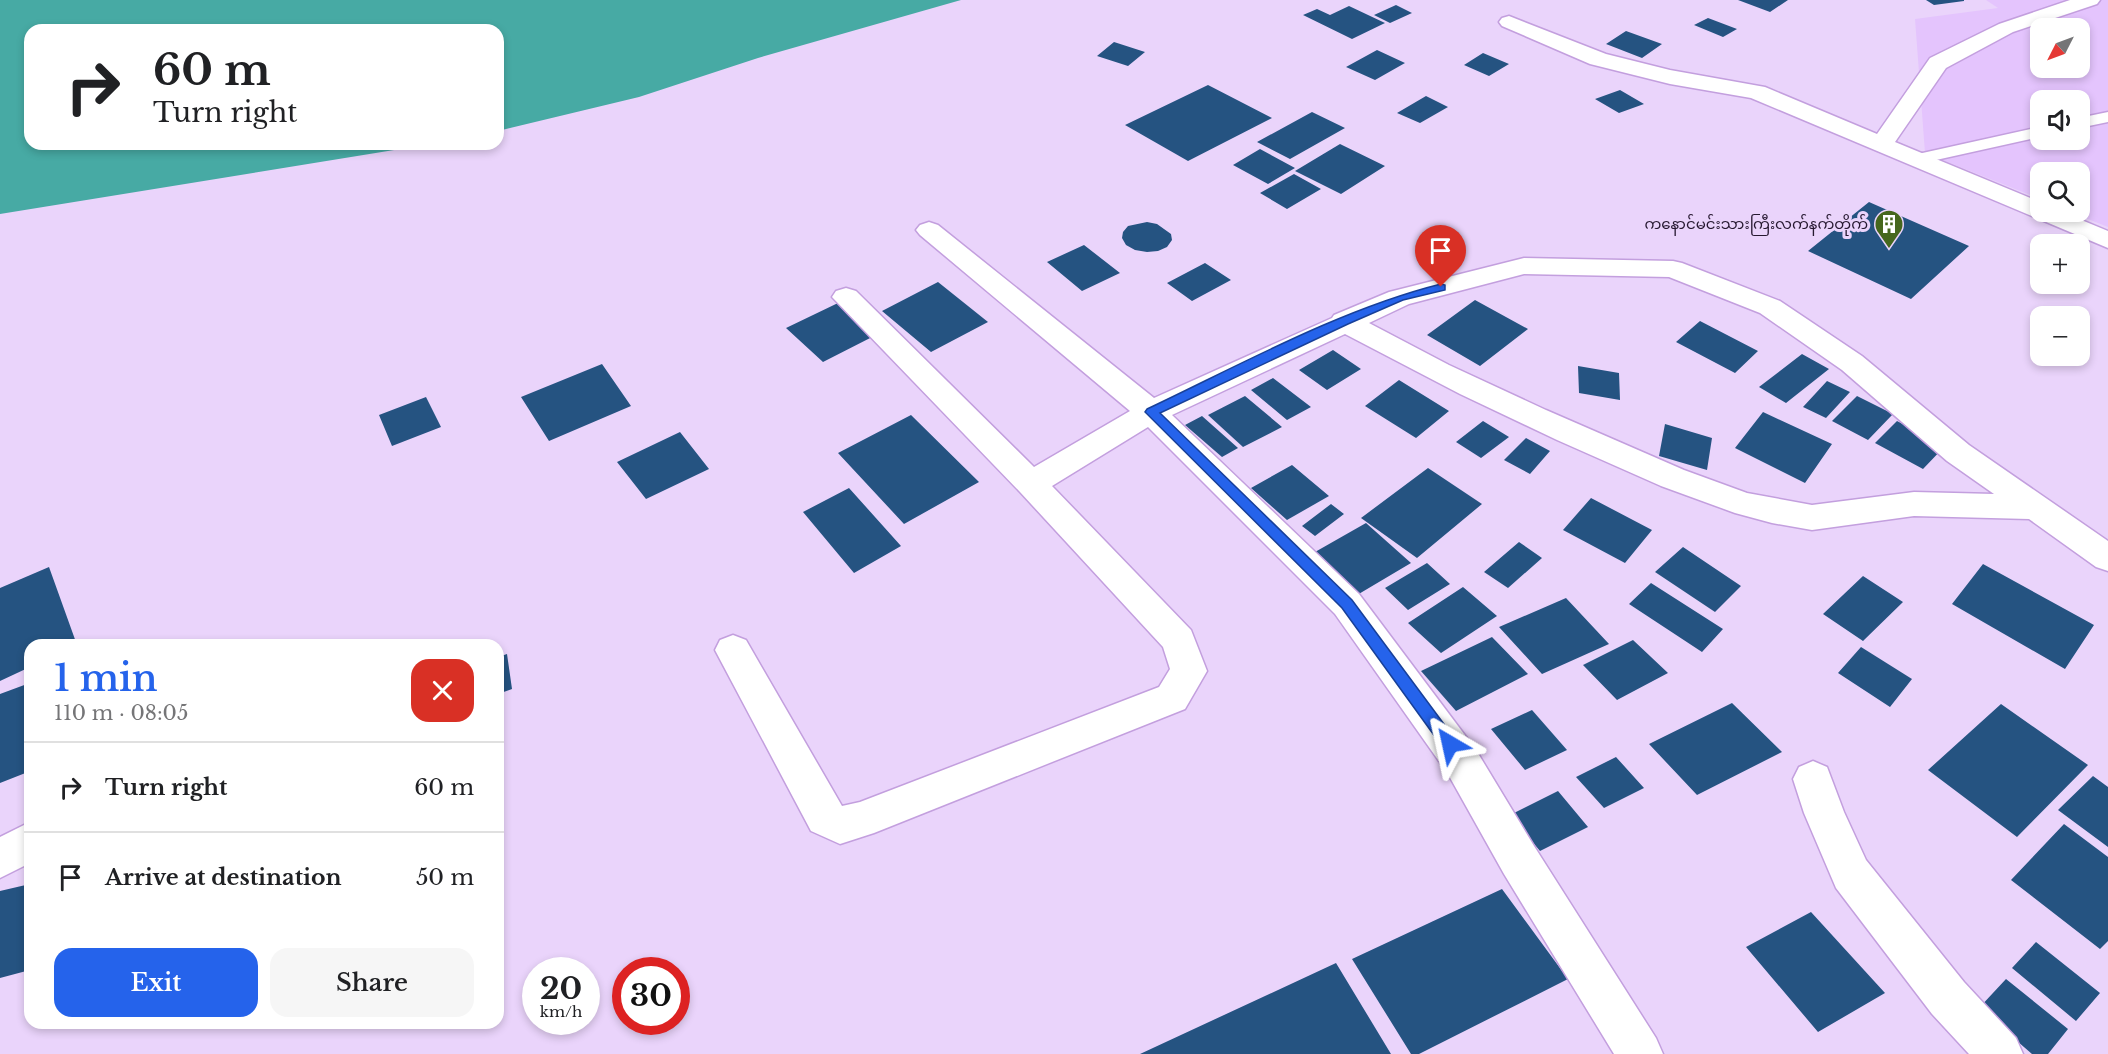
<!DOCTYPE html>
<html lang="en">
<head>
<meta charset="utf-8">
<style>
  :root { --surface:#fff; --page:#f6f6f6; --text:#202124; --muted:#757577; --line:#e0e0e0; --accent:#2563eb }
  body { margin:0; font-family:"Libre Baskerville","Noto Sans Myanmar",serif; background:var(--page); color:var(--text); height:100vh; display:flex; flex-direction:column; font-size:22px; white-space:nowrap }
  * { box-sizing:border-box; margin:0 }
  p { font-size:20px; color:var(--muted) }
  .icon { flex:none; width:33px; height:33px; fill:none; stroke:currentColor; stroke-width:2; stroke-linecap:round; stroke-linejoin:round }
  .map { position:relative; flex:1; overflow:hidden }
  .details { position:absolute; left:24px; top:639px; width:480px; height:390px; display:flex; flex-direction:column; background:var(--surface); border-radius:18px; box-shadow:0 3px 9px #0003 }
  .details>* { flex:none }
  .top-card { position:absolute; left:24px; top:24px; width:480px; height:126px; border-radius:18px; box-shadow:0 3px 9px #0003; background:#fff; color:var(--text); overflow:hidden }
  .needle { width:39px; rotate:228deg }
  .buttons { position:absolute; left:2030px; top:18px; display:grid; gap:12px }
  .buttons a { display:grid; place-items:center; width:60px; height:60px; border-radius:12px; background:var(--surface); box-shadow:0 3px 9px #0003; font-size:30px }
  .speed { position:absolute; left:522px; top:957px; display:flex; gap:12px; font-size:30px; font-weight:700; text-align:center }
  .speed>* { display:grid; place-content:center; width:78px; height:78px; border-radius:50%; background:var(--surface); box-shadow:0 3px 9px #0003; line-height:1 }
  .speed small { font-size:15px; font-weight:400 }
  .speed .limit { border:9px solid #d22; background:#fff; color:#111 }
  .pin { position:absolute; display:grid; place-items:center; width:51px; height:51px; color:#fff; margin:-62px -26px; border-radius:50% 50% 50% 0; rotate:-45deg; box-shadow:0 0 6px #0007 }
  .pin .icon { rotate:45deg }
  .me { position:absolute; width:66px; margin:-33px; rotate:324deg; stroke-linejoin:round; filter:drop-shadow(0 0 4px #0008) }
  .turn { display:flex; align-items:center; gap:21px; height:126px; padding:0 30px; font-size:27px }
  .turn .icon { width:78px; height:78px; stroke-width:2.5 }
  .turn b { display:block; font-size:42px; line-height:51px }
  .round { display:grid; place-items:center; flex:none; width:63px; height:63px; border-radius:18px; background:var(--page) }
  .headline { display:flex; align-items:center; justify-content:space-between; height:102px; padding:0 30px }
  h1 { font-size:36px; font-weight:600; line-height:45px; color:var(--accent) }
  .action { display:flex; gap:12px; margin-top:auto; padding:12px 30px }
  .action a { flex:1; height:69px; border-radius:18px; background:var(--accent); color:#fff; font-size:24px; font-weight:600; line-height:69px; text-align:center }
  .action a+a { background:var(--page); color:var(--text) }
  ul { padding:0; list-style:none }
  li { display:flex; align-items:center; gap:18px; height:90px; padding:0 30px; border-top:2px solid var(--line) }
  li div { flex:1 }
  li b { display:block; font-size:22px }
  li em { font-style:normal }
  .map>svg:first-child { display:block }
  .built { fill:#e4c4fd; fill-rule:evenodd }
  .water { fill:#47aaa4 }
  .building { fill:#255381 }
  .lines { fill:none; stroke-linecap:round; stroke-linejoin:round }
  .service-casing { stroke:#c39fde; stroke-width:3 }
  .minor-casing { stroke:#c39fde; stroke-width:3 }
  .service { fill:#fff; fill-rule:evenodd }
  .minor { fill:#fff; fill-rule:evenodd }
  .route { fill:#2563eb; stroke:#184099; stroke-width:1.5 }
  .labels { text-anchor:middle; stroke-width:6; stroke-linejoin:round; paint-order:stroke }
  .far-poi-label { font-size:15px; fill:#261830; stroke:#ead4fb; text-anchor:end }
</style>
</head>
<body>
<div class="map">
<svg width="2108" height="1054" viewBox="0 0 2108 1054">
  <rect width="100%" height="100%" fill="#ead4fb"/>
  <!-- built -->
  <path class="built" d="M1986 0H2108V227L2070 212H2079V172H2040V199L1925 153 1915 19 1998 8ZM2040 28H2079V68H2040ZM2040 100H2079V140H2040Z"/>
  <!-- water -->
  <path class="water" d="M0 0H961L758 58 639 97 498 131V30H30V144H431L0 214Z"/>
  <!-- building -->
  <path class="building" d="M1738 0H1788L1770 12Z
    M1926 0H1964V1L1934 5Z
    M1396 5 1412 13 1390 23 1374 15Z
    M1349 6 1385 23 1352 39 1303 15 1317 9 1330 15Z
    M1708 18 1737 29 1723 37 1694 25Z
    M1626 31 1662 44 1642 58 1606 44Z
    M1114 42 1145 52 1128 66 1097 56Z
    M1377 50 1405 63 1375 80 1346 67Z
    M1483 53 1509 64 1489 76 1464 65Z
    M1208 85 1272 118 1188 161 1125 125Z
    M1620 90 1644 104 1619 113 1595 99Z
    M1426 96 1448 107 1420 123 1397 113Z
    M1312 112 1345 128 1290 159 1257 142Z
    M1340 144 1385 166 1341 194 1295 171Z
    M1260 149 1295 168 1268 184 1233 165Z
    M1294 174 1321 189 1287 209 1260 193Z
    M1869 202 1969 246 1911 299 1808 251Z
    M1147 222 1157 224 1171 234 1172 240 1167 247 1158 251 1147 252 1135 250 1126 245 1122 238 1123 232 1128 226Z
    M1084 245 1120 273 1082 291 1047 262Z
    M1205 263 1231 280 1192 301 1167 283Z
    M938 282 988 322 931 352 882 311Z
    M1475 300 1528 329 1480 366 1427 335Z
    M838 303 876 335 823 362 786 328Z
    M1700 321 1758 351 1735 373 1676 342Z
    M1333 350 1361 369 1327 390 1299 370Z
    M1802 354 1829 369 1786 403 1759 387Z
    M602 364 631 406 549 441 521 397Z
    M1578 366 1619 373 1620 400 1579 393Z
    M1273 378 1311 407 1287 420 1251 390Z
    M1399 380 1449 411 1416 438 1365 406Z
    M1827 381 1850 392 1826 418 1803 407Z
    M1245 396 1282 427 1243 447 1208 415Z
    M1857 396 1893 414 1868 440 1832 421Z
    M426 397 441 427 392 446 379 415Z
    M1763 412 1832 444 1805 483 1735 448Z
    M911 415 979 482 904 524 838 453Z
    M1202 416 1238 448 1222 457 1185 425Z
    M1483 421 1509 437 1481 458 1456 442Z
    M1897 421 1945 446 1923 469 1875 443Z
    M1665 424 1712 438 1707 470 1659 456Z
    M680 432 709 469 646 499 617 462Z
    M1526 438 1550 451 1530 474 1504 460Z
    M1292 465 1329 496 1287 520 1251 488Z
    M1428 468 1482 504 1417 558 1361 518Z
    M849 488 901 546 854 573 803 512Z
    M1591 498 1652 530 1625 563 1563 530Z
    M1331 504 1344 514 1315 536 1302 526Z
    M1366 523 1411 563 1352 598 1308 556Z
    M1519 542 1542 558 1508 588 1484 572Z
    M1683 547 1741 586 1715 612 1655 572Z
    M1427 563 1450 584 1408 610 1385 588Z
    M1983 564 2094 625 2065 669 1952 604Z
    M49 567 77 645H30V667L0 681V588Z
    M1863 576 1903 602 1863 641 1823 614Z
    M1651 583 1723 629 1702 652 1629 604Z
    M1463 587 1497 616 1441 653 1408 623Z
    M1566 598 1609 644 1542 674 1499 627Z
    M1492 637 1528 674 1456 711 1421 671Z
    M1633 640 1668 673 1617 700 1583 665Z
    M1861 647 1912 679 1890 707 1838 673Z
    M507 654 512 689 498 694V657Z
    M27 684 28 772 0 783V694Z
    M1732 703 1782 752 1697 795 1649 744Z
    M2001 704 2088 765 2017 837 1928 770Z
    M1532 710 1567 750 1525 770 1491 729Z
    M1616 757 1644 788 1604 808 1576 777Z
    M2093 776 2108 787V847L2058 810Z
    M1558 791 1588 827 1540 851 1510 815Z
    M2064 824 2108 857V941L2100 949 2011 880Z
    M30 884V970L0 978V891Z
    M1502 889 1568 979 1419 1054H1411L1352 959Z
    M1811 912 1885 993 1818 1032 1746 947Z
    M2036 942 2100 993 2076 1021 2012 968Z
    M1336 963 1391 1054H1140Z
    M2006 979 2068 1029 2048 1054H2032L1979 1008Z"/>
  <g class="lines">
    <!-- service casing -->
    <g class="service-casing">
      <path id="service" d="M2108 112V122L2079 128V118Z
        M2040 127V137L1918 164 1912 163 1909 159 1912 155 1918 154Z"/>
    </g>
    <!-- minor casing -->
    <g class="minor-casing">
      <path id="minor" d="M2070 0H2100L2097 4 2013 32 1946 68 1895 142 2040 202V212H2062L2108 231V248L1751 98 1670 84 1590 64 1502 26 1499 22 1502 18 1509 16 1606 54 1670 70 1765 87 1877 134 1930 58 1999 24Z
        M929 222 938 225 1154 398 1332 318 1334 315 1389 292 1524 258 1673 261 1682 263 1780 301 1862 356 1969 445 2108 541V571L2096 567 2029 519 1914 516 1812 530 1772 523 1735 513 1661 486 1557 440 1460 394 1345 334 1172 415 1359 594 1476 750 1534 846 1656 1038 1663 1054H1614L1504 874 1448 774 1335 614 1148 427 1052 486 1191 630 1207 671 1185 709 874 833 840 844 811 831 715 650 720 640 733 635 746 640 842 806 860 802 1159 687 1170 669 1163 647 1020 492 832 297 836 291 846 288 856 291 1034 467 1130 411 920 235 916 230 920 225ZM1524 274 1669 277 1760 313 1842 370 1947 461 1994 494 1914 492 1812 505 1747 493 1684 470 1546 410 1449 365 1369 323 1409 304Z
        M1813 761 1827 767 1844 812 1866 860 1964 982 2016 1038 2023 1054H1969L1932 1014 1836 888 1804 813 1793 779 1799 767Z
        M30 822V863L0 878V837Z"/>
    </g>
    <!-- service -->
    <use href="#service" class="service"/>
    <!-- minor -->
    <use href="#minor" class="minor"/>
  </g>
  <!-- route -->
  <path class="route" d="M1441 284 1445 285V290L1403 300 1348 324 1160 413 1352 600 1455 739 1458 744 1455 749 1450 751 1444 749 1342 608 1145 412 1147 409C1240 365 1341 309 1441 284Z"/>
  <!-- icons -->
  <defs>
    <g id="building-pin" transform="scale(1.5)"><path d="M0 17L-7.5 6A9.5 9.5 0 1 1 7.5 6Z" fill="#46671d" stroke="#ead4fb"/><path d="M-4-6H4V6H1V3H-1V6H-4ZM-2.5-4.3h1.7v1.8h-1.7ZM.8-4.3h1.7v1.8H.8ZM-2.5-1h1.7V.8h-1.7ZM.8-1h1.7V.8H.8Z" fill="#fff"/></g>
  </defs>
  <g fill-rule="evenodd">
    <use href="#building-pin" x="1889" y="224"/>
  </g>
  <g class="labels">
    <!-- far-poi labels -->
    <g class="far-poi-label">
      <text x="1868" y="229">ကနောင်မင်းသားကြီးလက်နက်တိုက်</text>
    </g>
  </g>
</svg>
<div class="buttons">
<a><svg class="needle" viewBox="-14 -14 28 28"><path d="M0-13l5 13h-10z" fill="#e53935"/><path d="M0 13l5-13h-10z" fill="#757577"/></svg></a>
<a><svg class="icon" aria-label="sound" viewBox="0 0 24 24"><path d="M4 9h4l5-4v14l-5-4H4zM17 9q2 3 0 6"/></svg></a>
<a><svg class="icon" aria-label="search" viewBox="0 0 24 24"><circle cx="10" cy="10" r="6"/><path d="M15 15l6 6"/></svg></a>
<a>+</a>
<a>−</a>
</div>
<div class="speed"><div>20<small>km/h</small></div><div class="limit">30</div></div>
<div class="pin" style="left:1441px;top:287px;background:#d93025"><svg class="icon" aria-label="arrive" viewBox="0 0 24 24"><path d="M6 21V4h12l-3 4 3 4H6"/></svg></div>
<svg class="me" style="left:1450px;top:744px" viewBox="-20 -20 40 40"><path d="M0-17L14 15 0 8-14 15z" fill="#2563eb" stroke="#fff" stroke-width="4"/></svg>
<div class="top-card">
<div class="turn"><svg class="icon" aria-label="right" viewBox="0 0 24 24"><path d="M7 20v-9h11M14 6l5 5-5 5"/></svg><div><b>60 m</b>Turn right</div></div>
</div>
<section class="details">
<div class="headline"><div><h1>1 min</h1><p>110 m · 08:05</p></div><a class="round" style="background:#d93025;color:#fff"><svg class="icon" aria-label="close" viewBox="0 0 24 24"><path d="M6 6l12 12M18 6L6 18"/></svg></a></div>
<ul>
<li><svg class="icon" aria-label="right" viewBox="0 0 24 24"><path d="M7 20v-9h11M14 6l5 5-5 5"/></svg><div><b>Turn right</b></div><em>60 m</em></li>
<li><svg class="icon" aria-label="arrive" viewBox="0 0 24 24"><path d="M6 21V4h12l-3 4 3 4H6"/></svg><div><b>Arrive at destination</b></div><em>50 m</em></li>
</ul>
<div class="action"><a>Exit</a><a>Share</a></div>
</section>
</div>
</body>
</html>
